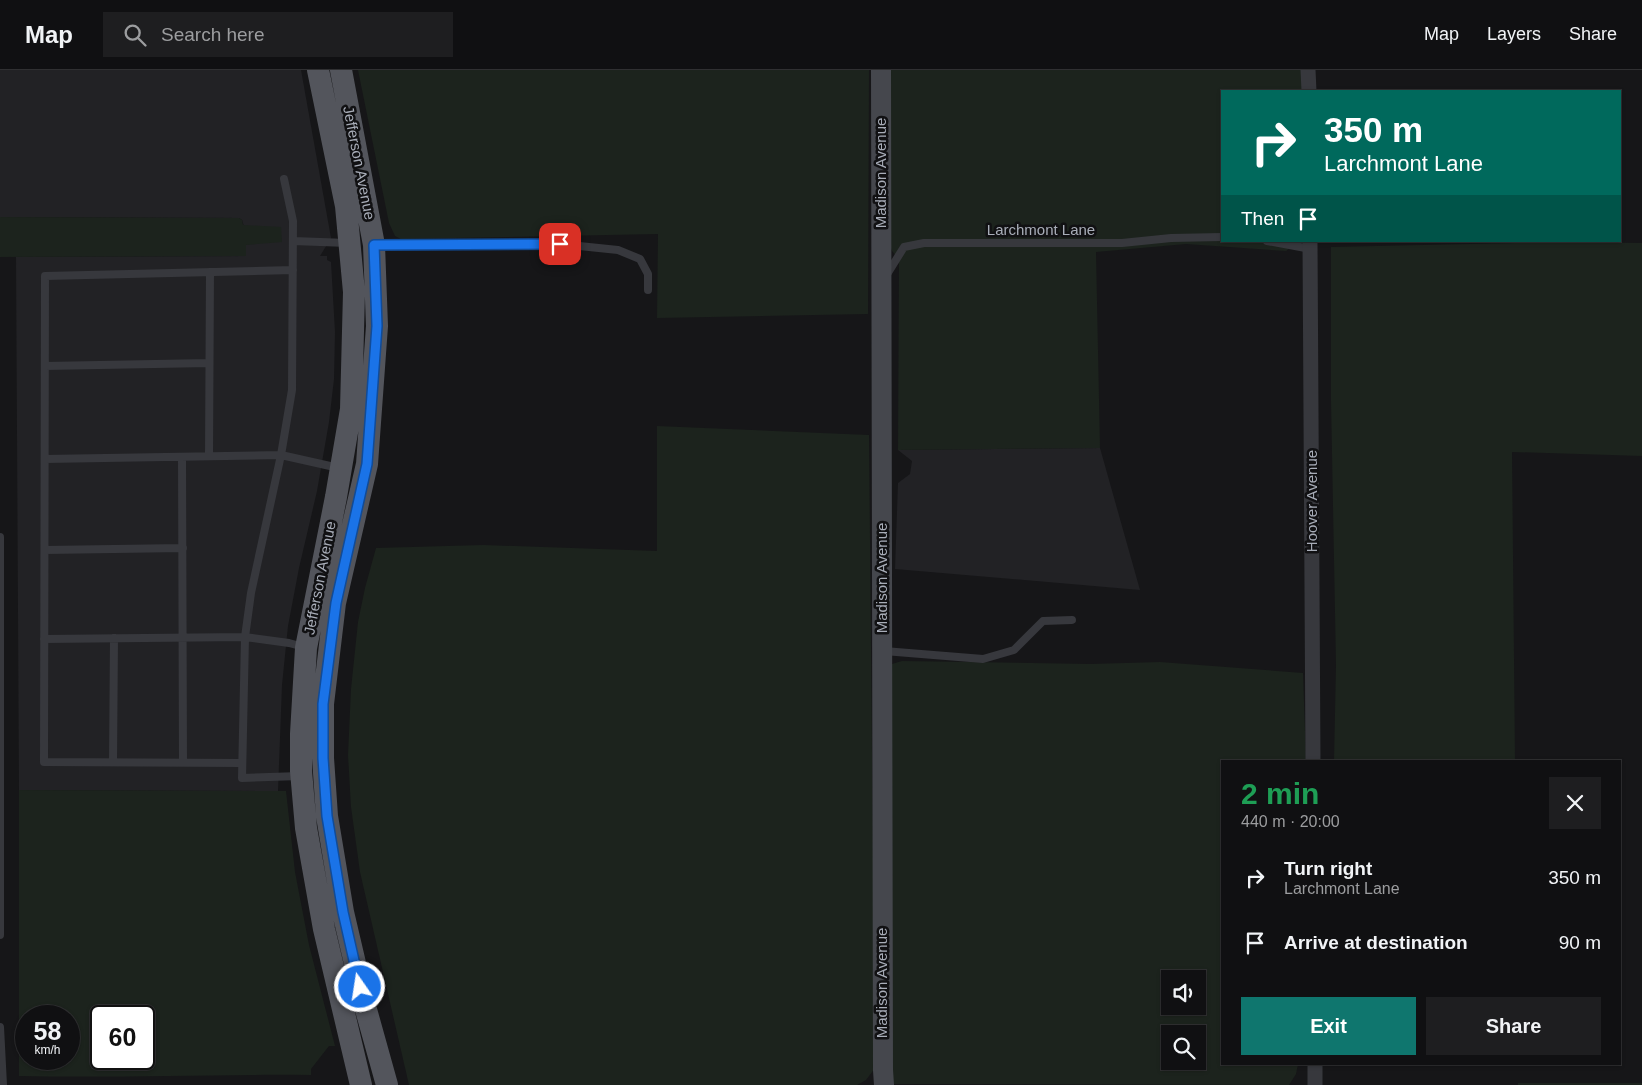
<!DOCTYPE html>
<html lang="en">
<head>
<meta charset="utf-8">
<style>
  :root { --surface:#101012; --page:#1e1e20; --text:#f1f3f6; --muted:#9c9d9f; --line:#303032; --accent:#0f766e }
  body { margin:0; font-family:Helvetica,sans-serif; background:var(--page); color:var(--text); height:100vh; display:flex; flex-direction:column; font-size:19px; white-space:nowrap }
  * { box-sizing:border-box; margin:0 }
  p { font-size:16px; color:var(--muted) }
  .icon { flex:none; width:28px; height:28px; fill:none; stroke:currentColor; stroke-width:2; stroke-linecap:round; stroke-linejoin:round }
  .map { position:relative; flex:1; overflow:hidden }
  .details { position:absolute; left:1221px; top:690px; width:400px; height:305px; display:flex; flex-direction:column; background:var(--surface); border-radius:0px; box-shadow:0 1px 4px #0004,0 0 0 1px var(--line) }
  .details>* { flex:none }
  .guide { position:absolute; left:1221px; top:20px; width:400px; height:152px; border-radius:0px; box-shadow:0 1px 4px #0004,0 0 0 1px var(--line); background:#00695c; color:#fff; overflow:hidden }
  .buttons { position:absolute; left:1161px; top:900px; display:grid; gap:10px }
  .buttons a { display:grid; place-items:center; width:45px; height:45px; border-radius:0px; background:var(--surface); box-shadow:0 1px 4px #0004,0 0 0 1px var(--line); font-size:25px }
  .speed { position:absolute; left:15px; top:935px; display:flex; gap:10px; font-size:25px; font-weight:700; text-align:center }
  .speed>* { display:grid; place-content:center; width:65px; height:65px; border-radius:50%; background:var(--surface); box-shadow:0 1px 4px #0004,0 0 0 1px var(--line); line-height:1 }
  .speed small { font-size:12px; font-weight:400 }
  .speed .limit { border:2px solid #111; border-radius:8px; background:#fff; color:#111 }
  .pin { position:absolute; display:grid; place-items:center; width:42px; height:42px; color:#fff; margin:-21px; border-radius:10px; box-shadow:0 2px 8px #0006 }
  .me { position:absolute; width:55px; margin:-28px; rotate:347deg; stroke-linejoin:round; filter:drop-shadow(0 0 4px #0008) }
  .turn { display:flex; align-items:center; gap:18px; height:105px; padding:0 20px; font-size:22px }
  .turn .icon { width:65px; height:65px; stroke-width:2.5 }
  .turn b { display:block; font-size:35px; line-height:42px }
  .then { display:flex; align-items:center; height:48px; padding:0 20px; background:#0003; gap:10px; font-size:19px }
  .round { display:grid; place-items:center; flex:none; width:52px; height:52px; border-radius:0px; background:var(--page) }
  .overview { display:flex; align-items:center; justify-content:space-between; height:85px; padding:0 20px }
  h1 { font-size:30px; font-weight:700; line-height:38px; color:#1e9e55 }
  .action { display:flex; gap:10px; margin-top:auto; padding:10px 20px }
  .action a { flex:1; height:58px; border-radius:0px; background:var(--accent); color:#fff; font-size:20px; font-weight:700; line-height:58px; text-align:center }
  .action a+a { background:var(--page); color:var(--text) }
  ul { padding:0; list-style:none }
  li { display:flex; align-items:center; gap:15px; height:65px; padding:0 20px }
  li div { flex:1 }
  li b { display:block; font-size:19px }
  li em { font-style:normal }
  header { display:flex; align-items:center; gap:30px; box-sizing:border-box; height:70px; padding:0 25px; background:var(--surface); border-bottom:1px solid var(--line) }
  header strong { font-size:24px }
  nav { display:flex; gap:28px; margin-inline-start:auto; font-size:18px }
  .search { width:350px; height:45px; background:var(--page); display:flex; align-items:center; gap:12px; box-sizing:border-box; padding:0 18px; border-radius:0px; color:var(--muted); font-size:19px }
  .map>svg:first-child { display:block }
  .built { fill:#222225 }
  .green { fill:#1c231d; fill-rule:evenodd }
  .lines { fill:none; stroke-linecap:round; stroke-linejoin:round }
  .lane { stroke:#37383d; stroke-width:8 }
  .street { stroke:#37383d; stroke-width:15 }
  .secondary { stroke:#45474d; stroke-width:20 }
  .primary { stroke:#53555c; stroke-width:22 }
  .route-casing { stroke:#114b97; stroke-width:12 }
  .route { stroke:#1a73e8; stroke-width:9 }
  .labels { text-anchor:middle; stroke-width:5; stroke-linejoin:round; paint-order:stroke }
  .street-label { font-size:15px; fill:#a8adb8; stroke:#111113 }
</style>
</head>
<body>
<header>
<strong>Map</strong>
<div class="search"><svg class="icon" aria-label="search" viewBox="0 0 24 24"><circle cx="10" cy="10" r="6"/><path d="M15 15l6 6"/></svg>Search here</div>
<nav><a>Map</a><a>Layers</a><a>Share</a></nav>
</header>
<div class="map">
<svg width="1642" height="1015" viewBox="0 0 1642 1015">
  <rect width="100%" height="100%" fill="#161618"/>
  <!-- built -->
  <path class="built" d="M0 0H301L331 168 320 186H327V190L331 192 335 262 334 309 329 352 317 421 299 498 288 556 282 615 278 721 19 720 16 187 245 186V175L250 174 242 150 239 148 0 147Z
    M1100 378 1140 520 895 499 898 413 910 404 912 391 898 380Z"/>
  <!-- green -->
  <path class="green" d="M358 0H869L868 244 657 248 658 164 401 169 395 166 389 153Z
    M887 0H1302V21H1222V171H1300L1286 181 1186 174 1096 182 1100 378 898 380 899 189 892 181 888 172Z
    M0 147 239 148 242 150 243 155 281 157 282 172 246 175V186L0 187Z
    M1558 172 1642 173V386L1512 382 1515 691H1334L1336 595 1331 331V177Z
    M657 356 869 365 875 998 866 1010 857 1015H409L360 802 351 737 348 685 351 619 358 552 365 518 376 478 483 475 657 481Z
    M902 591 1090 594 1160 592 1303 603 1306 691H1222V994H1298L1296 1004 1289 1015 893 1014 891 1005 892 594ZM1170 909H1198V936H1170ZM1170 964H1198V991H1170Z
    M19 720 286 721 295 802 309 875 335 976H329L311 999V1005C214 1004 117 1008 19 1006ZM26 946H69V989H26ZM101 946H144V989H101Z
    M1518 1013H1642V1015H1518Z"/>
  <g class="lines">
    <!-- lane -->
    <path class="lane" d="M284 109 293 151 292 320 281 385 251 523 245 567 242 708 300 706
      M293 171 348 173
      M1267 171 1311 179
      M377 175 560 174 618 180 640 189 648 204V220
      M886 206 904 177 924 173H1122L1171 168 1222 167
      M45 296 209 293
      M209 386 210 202
      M182 387 183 692
      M45 389 281 385 339 398
      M0 467V865
      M45 480 183 478
      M44 569 245 567 289 573 304 577
      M884 581 983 589 1014 580 1043 551 1072 550
      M113 692 114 568
      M242 693 44 692 45 206 293 200
      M0 957 3 1015"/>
    <!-- street -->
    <path class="street" d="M1308 0 1309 21
      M1310 171 1313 691
      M1315 994V1015"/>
    <!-- secondary -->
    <path class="secondary" d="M881 0 883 1000 884 1015"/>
    <!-- primary -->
    <path class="primary" d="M318 0 346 136 354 222 351 339 336 427 306 578 301 664V701L306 758 324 859 361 1015
      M341 0 374 175 377 256 367 394 335 533 323 634V688L327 746 343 842 365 936 387 1015"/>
  </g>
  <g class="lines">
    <!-- route casing -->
    <g class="route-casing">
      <path id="route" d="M360 917 343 842 327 746 323 688V634L336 533 367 394 377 256 374 175 560 174"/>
    </g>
    <!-- route -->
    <use href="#route" class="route"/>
  </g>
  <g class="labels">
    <!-- street labels -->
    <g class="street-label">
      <text transform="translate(359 93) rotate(79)" y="5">Jefferson Avenue</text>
      <text transform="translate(881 103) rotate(-90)" y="5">Madison Avenue</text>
      <text x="1041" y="165">Larchmont Lane</text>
      <text transform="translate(1312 431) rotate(-90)" y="5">Hoover Avenue</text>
      <text transform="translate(320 508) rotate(-79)" y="5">Jefferson Avenue</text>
      <text transform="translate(882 508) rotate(-90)" y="5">Madison Avenue</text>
      <text transform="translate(882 913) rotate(-90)" y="5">Madison Avenue</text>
    </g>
  </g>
</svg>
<div class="buttons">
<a><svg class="icon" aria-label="sound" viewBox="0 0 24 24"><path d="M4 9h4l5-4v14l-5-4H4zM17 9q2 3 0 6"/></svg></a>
<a><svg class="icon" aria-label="search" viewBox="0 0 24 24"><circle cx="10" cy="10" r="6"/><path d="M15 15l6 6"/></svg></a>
</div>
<div class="speed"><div>58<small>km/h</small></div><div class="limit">60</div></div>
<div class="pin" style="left:560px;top:174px;background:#d93025"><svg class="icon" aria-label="arrive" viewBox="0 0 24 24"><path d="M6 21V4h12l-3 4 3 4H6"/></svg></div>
<svg class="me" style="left:360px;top:917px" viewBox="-20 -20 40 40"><circle r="17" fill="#1a73e8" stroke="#fff" stroke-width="3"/><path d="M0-11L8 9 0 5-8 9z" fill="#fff"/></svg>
<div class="guide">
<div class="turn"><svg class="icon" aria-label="right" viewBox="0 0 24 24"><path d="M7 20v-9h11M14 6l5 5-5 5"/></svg><div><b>350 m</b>Larchmont Lane</div></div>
<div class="then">Then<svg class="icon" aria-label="arrive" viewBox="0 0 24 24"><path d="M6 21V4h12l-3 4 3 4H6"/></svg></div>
</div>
<section class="details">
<div class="overview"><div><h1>2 min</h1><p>440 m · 20:00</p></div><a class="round"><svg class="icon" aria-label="close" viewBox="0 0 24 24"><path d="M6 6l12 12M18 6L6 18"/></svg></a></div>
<ul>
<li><svg class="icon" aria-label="right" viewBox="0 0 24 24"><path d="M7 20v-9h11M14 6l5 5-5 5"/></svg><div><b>Turn right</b><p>Larchmont Lane</p></div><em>350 m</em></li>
<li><svg class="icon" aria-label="arrive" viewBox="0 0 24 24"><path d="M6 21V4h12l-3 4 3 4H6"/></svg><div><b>Arrive at destination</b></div><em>90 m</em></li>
</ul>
<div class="action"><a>Exit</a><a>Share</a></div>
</section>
</div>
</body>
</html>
